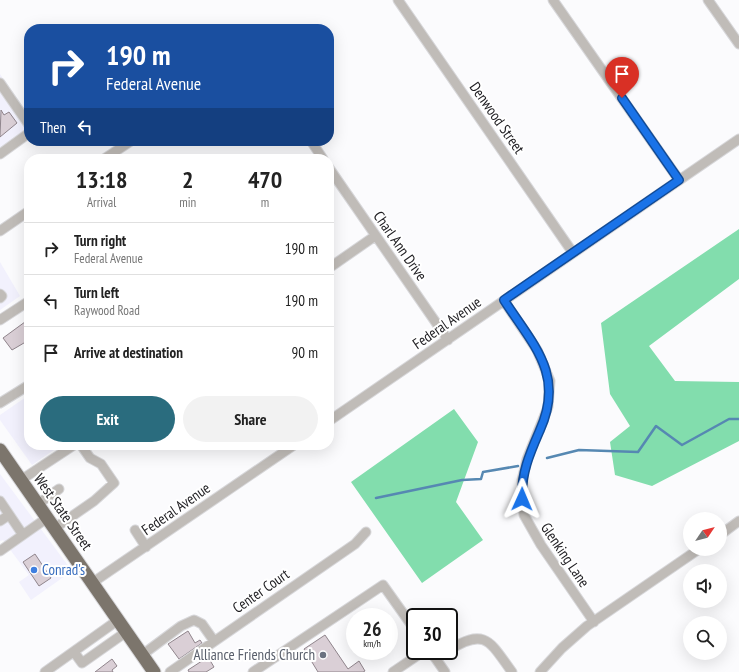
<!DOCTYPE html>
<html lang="en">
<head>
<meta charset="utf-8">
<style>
  :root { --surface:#fff; --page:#f2f2f2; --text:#222; --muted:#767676; --line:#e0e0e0; --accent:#2a6c7e }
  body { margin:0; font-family:"PT Sans Narrow",sans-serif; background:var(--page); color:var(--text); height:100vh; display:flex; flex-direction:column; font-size:15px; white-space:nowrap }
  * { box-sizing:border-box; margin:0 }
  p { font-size:13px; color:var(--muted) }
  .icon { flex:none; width:22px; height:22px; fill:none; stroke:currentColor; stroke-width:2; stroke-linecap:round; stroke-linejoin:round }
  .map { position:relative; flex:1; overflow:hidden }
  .panel { position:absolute; left:24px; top:154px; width:310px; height:296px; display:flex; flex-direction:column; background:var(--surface); border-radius:16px; box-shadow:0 4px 16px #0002 }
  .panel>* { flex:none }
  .guide { position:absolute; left:24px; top:24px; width:310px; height:122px; border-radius:16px; box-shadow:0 4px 16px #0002; background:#1a4fa0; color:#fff; overflow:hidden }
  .needle { width:26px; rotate:55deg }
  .controls { position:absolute; left:683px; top:512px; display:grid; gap:8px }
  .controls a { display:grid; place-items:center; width:44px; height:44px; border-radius:50%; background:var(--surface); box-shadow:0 4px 16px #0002; font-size:20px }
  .speed { position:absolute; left:346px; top:608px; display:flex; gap:8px; font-size:20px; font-weight:700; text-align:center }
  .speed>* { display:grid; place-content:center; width:52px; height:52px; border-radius:50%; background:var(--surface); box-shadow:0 4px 16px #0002; line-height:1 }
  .speed small { font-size:10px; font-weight:400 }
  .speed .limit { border:2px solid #111; border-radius:6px; background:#fff; color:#111 }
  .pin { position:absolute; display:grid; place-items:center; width:34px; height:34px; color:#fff; margin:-41px -17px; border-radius:50% 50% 50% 0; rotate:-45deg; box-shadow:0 0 4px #0007 }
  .pin .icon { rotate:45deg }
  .me { position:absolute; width:44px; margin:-22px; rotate:1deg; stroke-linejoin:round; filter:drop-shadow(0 0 3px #0008) }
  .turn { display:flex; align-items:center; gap:14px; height:84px; padding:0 16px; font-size:18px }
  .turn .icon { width:52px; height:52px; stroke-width:2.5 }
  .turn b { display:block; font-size:28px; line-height:34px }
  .then { display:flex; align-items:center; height:38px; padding:0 16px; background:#0003; gap:8px; font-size:15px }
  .eta { display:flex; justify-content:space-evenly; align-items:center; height:68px; text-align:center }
  .eta b { font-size:24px; font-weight:700; line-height:28px }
  .button { display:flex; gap:8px; margin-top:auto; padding:8px 16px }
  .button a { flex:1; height:46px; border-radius:24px; background:var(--accent); color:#fff; font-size:16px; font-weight:700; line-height:46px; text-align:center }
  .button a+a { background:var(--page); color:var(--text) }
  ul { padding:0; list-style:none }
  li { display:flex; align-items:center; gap:12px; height:52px; padding:0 16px; border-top:1px solid var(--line) }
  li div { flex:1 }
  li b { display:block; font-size:15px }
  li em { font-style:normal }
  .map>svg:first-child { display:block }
  .built { fill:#f2f1fd }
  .forest { fill:#82ddad }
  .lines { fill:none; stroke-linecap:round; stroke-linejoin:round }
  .stream { stroke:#5688b2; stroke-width:2.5 }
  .building { fill:#dacfd6; stroke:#90858c }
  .minor-casing { stroke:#d7d7da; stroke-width:11 }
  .highway-casing { stroke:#d7d7da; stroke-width:15 }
  .minor { stroke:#c0bcb8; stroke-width:9 }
  .highway { stroke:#7c756c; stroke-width:13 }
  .route-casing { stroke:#114b97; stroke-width:10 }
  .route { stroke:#1a73e8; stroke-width:7 }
  .shop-dot { fill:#3f7fe0; stroke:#fff; stroke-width:1.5 }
  .worship-dot { fill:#6b7280; stroke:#fff; stroke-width:1.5 }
  .labels { text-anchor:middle; stroke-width:4; stroke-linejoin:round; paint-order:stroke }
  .street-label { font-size:15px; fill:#1d1c20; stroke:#fff }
  .shop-label { font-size:15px; fill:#366cbe; stroke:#fff; text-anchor:start }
  .worship-label { font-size:15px; fill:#5b616d; stroke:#fff; text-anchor:end }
</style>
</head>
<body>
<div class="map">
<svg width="739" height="672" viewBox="0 0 739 672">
  <rect width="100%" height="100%" fill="#fbfbfd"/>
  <!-- built -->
  <path class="built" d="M0 74 29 116V134L0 154Z
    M0 262 20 296 0 310Z
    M29 395V445H61L32 465 0 420V415Z
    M0 474 72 571 31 600 19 582 29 575 3 540 0 541Z"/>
  <!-- forest -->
  <path class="forest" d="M739 229V279L649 346 675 381 739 382V441L652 486 615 475 610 442 630 426 610 394 601 323Z
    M454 409 478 442 456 502 483 540 422 583 351 482Z"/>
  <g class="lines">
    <!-- stream -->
    <path class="stream" d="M547 458 579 450 638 452 656 426 682 445 729 419H739
      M376 498 462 480 481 479 483 472 518 466"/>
  </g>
  <!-- building -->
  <path class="building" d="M1 110 4 115 9 112 17 123 0 137Z
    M29 310V340L12 350 3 338 29 319 25 313Z
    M35 554 51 578 39 586 23 562Z
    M188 631 195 643 200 640 202 643 179 659 168 644Z
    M325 635 348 669 359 661 365 671 363 672H318L304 649Z
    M208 657 214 667 206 672H189L188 670Z
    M112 659 117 666 112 670 113 672H95Z"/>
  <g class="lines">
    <!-- minor casing -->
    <g class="minor-casing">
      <path id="minor" d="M398 0 573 253
        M553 0 679 180
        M708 0 739 44
        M0 83 29 125
        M311 141 323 159
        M0 154 29 133
        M104 159 131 141
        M329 168 448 340
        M0 231 29 211
        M329 268 375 236
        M0 294 2 296 0 298
        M504 301 537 350 550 381 548 407 527 459 522 480 524 515 541 545 594 622
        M0 320 29 301
        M0 403 29 385
        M329 421 739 139
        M21 480 74 445
        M0 501 23 535
        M38 504 59 489
        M0 521 9 515
        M55 528 94 501 114 483 101 464 90 458 81 445
        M135 530 146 547
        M720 535 739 521
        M0 551 47 518
        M92 583 294 445
        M449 650C486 627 490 642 512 672
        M429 651 436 659 447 651
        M74 652 82 663 126 632
        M142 655 181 626 194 620 202 624 214 641
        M436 659 445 672
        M45 672 118 620
        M170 672 355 544 366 532
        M253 672 383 585 415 630
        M393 672 424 651
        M540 672 562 648 587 626 699 549"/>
    </g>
    <!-- highway casing -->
    <g class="highway-casing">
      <path id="highway" d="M0 450 154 672"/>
    </g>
    <!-- minor -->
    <use href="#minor" class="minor"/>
    <!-- highway -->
    <use href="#highway" class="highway"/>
  </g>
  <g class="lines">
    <!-- route casing -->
    <g class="route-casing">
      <path id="route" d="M522 499C521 473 530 453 540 430 565 374 533 345 504 300L679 180 622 98"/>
    </g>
    <!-- route -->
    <use href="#route" class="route"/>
  </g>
  <!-- markers -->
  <circle class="shop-dot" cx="34" cy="570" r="4"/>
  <circle class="worship-dot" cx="323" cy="655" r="4"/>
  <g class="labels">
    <!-- street labels -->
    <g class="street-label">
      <text transform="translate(497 118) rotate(55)" y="5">Denwood Street</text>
      <text transform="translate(400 246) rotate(55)" y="5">Charl Ann Drive</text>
      <text transform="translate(447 323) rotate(-35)" y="5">Federal Avenue</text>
      <text transform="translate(176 509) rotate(-35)" y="5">Federal Avenue</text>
      <text transform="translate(63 512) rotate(55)" y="5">West State Street</text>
      <text transform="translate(565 555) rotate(56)" y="5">Glenking Lane</text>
      <text transform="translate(261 591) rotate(-35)" y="5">Center Court</text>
    </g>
    <!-- shop labels -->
    <g class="shop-label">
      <text x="42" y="575">Conrad's</text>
    </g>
    <!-- worship labels -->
    <g class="worship-label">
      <text x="315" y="660">Alliance Friends Church</text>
    </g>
  </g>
</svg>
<div class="controls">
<a><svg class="needle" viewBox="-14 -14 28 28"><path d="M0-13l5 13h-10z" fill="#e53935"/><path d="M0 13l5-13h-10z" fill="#767676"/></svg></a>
<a><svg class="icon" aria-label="sound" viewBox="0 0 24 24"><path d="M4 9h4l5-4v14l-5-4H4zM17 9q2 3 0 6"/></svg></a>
<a><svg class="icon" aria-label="search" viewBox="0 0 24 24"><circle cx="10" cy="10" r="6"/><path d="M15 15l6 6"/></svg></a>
</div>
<div class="speed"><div>26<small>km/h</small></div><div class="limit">30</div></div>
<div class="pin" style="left:622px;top:98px;background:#d93025"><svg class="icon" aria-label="arrive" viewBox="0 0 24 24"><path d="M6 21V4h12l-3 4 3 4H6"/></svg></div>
<svg class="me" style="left:522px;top:499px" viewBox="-20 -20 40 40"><path d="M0-17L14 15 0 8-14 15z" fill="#1a73e8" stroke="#fff" stroke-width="4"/></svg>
<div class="guide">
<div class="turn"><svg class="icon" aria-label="right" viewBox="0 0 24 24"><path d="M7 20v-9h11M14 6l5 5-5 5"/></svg><div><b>190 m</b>Federal Avenue</div></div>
<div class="then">Then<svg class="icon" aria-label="left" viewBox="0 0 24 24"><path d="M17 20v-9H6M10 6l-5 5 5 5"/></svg></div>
</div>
<section class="panel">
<div class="eta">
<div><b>13:18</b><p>Arrival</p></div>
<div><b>2</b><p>min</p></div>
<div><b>470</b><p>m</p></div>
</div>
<ul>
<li><svg class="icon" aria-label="right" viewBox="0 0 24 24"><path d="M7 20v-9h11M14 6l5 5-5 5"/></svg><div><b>Turn right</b><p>Federal Avenue</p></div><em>190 m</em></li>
<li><svg class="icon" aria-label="left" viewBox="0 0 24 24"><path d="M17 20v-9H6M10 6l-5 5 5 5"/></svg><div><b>Turn left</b><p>Raywood Road</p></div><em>190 m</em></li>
<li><svg class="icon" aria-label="arrive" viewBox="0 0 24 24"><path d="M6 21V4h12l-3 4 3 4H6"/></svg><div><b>Arrive at destination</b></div><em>90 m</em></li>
</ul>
<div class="button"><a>Exit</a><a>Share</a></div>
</section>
</div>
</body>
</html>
